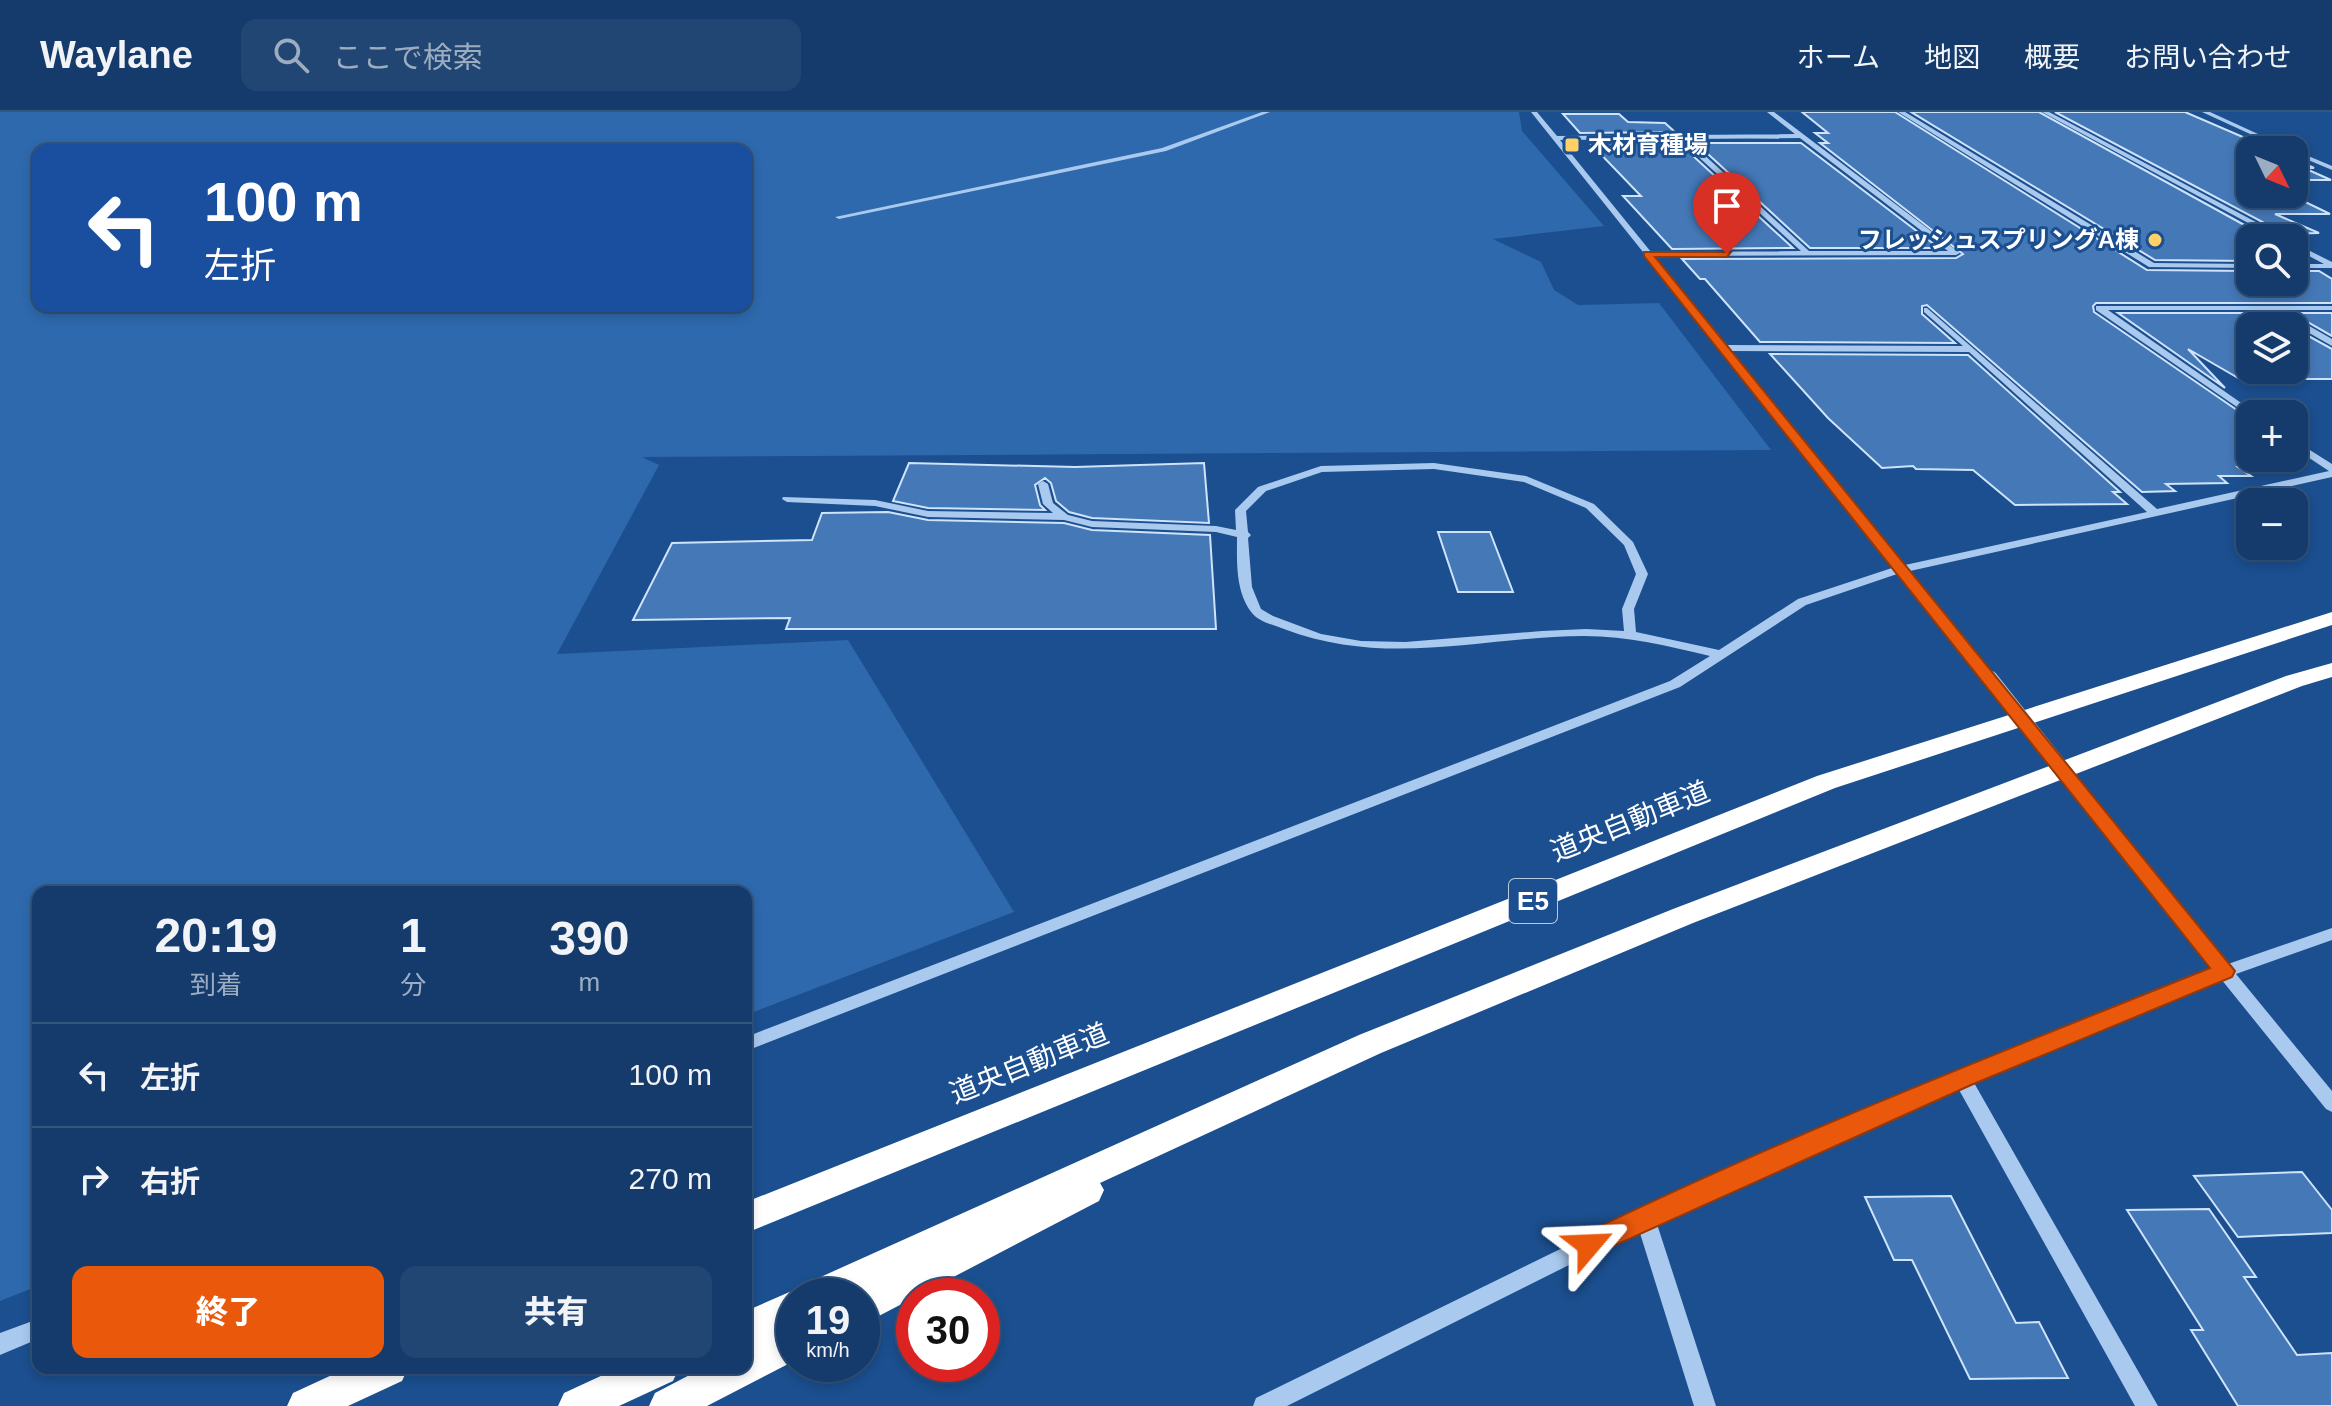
<!DOCTYPE html>
<html lang="ja">
<head>
<meta charset="utf-8">
<style>
  :root { --surface:#143b6b; --page:#214673; --text:#f1f3f6; --muted:#9dadc1; --line:#33557e; --accent:#ea580c }
  body { margin:0; font-family:Helvetica,"Noto Sans JP",sans-serif; background:var(--page); color:var(--text); height:100vh; display:flex; flex-direction:column; font-size:30px; white-space:nowrap }
  * { box-sizing:border-box; margin:0 }
  p { font-size:26px; color:var(--muted) }
  .icon { flex:none; width:44px; height:44px; fill:none; stroke:currentColor; stroke-width:2; stroke-linecap:round; stroke-linejoin:round }
  .map { position:relative; flex:1; overflow:hidden }
  .details { position:absolute; left:32px; top:774px; width:720px; height:488px; display:flex; flex-direction:column; background:var(--surface); border-radius:16px; box-shadow:0 4px 12px #0003,0 0 0 2px var(--line) }
  .details>* { flex:none }
  .hud { position:absolute; left:32px; top:32px; width:720px; height:168px; border-radius:16px; box-shadow:0 4px 12px #0003,0 0 0 2px var(--line); background:#1a4fa0; color:#fff; overflow:hidden }
  .needle { width:52px; rotate:133deg }
  .fabs { position:absolute; left:2236px; top:24px; display:grid; gap:16px }
  .fabs a { display:grid; place-items:center; width:72px; height:72px; border-radius:16px; background:var(--surface); box-shadow:0 4px 12px #0003,0 0 0 2px var(--line); font-size:40px }
  .speed { position:absolute; left:776px; top:1166px; display:flex; gap:16px; font-size:40px; font-weight:700; text-align:center }
  .speed>* { display:grid; place-content:center; width:104px; height:104px; border-radius:50%; background:var(--surface); box-shadow:0 4px 12px #0003,0 0 0 2px var(--line); line-height:1 }
  .speed small { font-size:20px; font-weight:400 }
  .speed .limit { border:12px solid #d22; background:#fff; color:#111 }
  .pin { position:absolute; display:grid; place-items:center; width:68px; height:68px; color:#fff; margin:-82px -34px; border-radius:50% 50% 50% 0; rotate:-45deg; box-shadow:0 0 8px #0007 }
  .pin .icon { rotate:45deg }
  .me { position:absolute; width:88px; margin:-44px; rotate:64deg; stroke-linejoin:round; filter:drop-shadow(0 0 6px #0008) }
  .turn { display:flex; align-items:center; gap:28px; height:168px; padding:0 40px; font-size:36px }
  .turn .icon { width:104px; height:104px; stroke-width:2.5 }
  .turn b { display:block; font-size:56px; line-height:68px }
  .eta { display:flex; justify-content:space-evenly; align-items:center; height:136px; text-align:center }
  .eta b { font-size:48px; font-weight:800; line-height:56px }
  .action { display:flex; gap:16px; margin-top:auto; padding:16px 40px }
  .action a { flex:1; height:92px; border-radius:16px; background:var(--accent); color:#fff; font-size:32px; font-weight:800; line-height:92px; text-align:center }
  .action a+a { background:var(--page); color:var(--text) }
  ul { padding:0; list-style:none }
  li { display:flex; align-items:center; gap:24px; height:104px; padding:0 40px; border-top:2px solid var(--line) }
  li div { flex:1 }
  li b { display:block; font-size:30px }
  li em { font-style:normal }
  header { display:flex; align-items:center; gap:48px; box-sizing:border-box; height:112px; padding:0 40px; background:var(--surface); border-bottom:2px solid var(--line) }
  header strong { font-size:38px }
  nav { display:flex; gap:44px; margin-inline-start:auto; font-size:28px }
  .search { width:560px; height:72px; background:var(--page); display:flex; align-items:center; gap:20px; box-sizing:border-box; padding:0 28px; border-radius:16px; color:var(--muted); font-size:30px }
  .map>svg:first-child { display:block }
  .green { fill:#2e69ad; fill-rule:evenodd }
  .building { fill:#4478b7; stroke:#cfe3fa; stroke-width:2 }
  .lines { fill:none; stroke-linecap:round; stroke-linejoin:round }
  .minor { fill:#a9c9ee; fill-rule:evenodd }
  .highway { fill:#fff; fill-rule:evenodd }
  .minor-bridge-far1 { stroke:#a9c9ee; stroke-width:11 }
  .minor-bridge { stroke:#a9c9ee; stroke-width:15 }
  .route { fill:#ea580c; stroke:#983908; stroke-width:2 }
  .poi-dot { fill:#ffd166; stroke:#1b4f8f; stroke-width:3 }
  .labels { text-anchor:middle; stroke-width:6; stroke-linejoin:round; paint-order:stroke }
  .far-poi-label { font-size:24px; font-weight:bold; fill:#fff; stroke:#1b4f8f; text-anchor:start }
  .shield { fill:#1b4f8f; stroke:#bbcadd; stroke-width:2 }
  .shield-label { font-size:26px; font-weight:bold; fill:#fff }
  .street-label { font-size:28px; fill:#fff; stroke:#1b4f8f }
</style>
</head>
<body>
<header>
<strong>Waylane</strong>
<div class="search"><svg class="icon" aria-label="search" viewBox="0 0 24 24"><circle cx="10" cy="10" r="6"/><path d="M15 15l6 6"/></svg>ここで検索</div>
<nav><a>ホーム</a><a>地図</a><a>概要</a><a>お問い合わせ</a></nav>
</header>
<div class="map">
<svg width="2332" height="1294" viewBox="0 0 2332 1294">
  <rect width="100%" height="100%" fill="#1b4f8f"/>
  <!-- green -->
  <path class="green" d="M0 0H1519L1522 19 1604 114 1493 127 1541 150 1554 178 1578 193 1659 191 1771 338 642 345 659 353 557 542 848 528 1014 800 746 903V780H38V1174L0 1189ZM38 38H746V194H38Z"/>
  <!-- building -->
  <path class="building" d="M1802 0H1895L2147 158 2250 159V170H2294V159H2319L2332 167V191H2096L2093 194 2094 200 2250 307V346H2291L2296 352 2238 355 2251 364H2219L2227 371 2166 372 2175 379 2142 380 1927 193 1922 194V202L1955 231 1760 230 1705 167H1700L1682 147 1956 146 1963 142 1820 31H1828L1815 21H1828Z
    M1911 0H2039L2268 126H2250V149L2155 148Z
    M2055 0H2185L2273 38H2250V82H2289L2330 102H2275L2319 121 2285 122Z
    M1563 2H1619L1628 10 1665 11 1675 20 1580 21Z
    M1678 30 1793 136 1672 137 1623 84H1641L1590 31Z
    M1696 31H1801L1939 136H1810Z
    M2294 47 2314 56H2304L2331 68H2294Z
    M2118 201H2268L2291 214H2250V258H2294V216L2332 237V267H2240L2188 237 2225 276Z
    M2292 201H2332V224Z
    M1770 242 1968 243 2120 380H2113L2127 392 2015 393 1973 358 1916 357 1913 354 1882 356 1828 306Z
    M909 351 1075 355 1204 351 1209 411 1092 406 1069 400 1056 389 1051 371 1045 366 1035 373 1040 393 1045 398 928 396 893 389Z
    M888 400 928 408 1064 411 1092 418 1210 423 1216 517H786L790 506 633 508 672 431 812 428 822 401Z
    M1438 420H1490L1513 480H1458Z
    M2302 1060 2332 1098V1121L2238 1125 2194 1064Z
    M1951 1084 2016 1211 2039 1210 2068 1266 1970 1267 1912 1148H1894L1865 1085Z
    M2209 1097 2256 1165H2244L2297 1243 2332 1241V1294H2238L2191 1218H2203L2127 1098Z"/>
  <g class="lines">
    <!-- minor -->
    <path class="minor" d="M1262 0H1270L1166 39 839 107 835 105 1162 36Z
      M1531 0H1537L1557 24 1795 22 1767 0H1774L1960 141 1956 143 1654 144 1727 233 1963 234 1924 200V196H1927L2157 397 2329 359 2294 336V328L2332 352V365L1910 459 1965 527 1959 531 1955 530 1900 461 1806 493 1680 575 746 939V925L1670 569 1710 544C1668 534 1628 524 1584 524 1479 525 1388 556 1284 517 1274 513 1259 510 1252 501 1235 480 1237 449 1237 425L1216 420 1092 415 1064 408 928 405 875 394 787 390 782 387 783 385 875 388 928 399 1053 401 1043 392 1038 372 1043 369 1048 372 1053 391 1068 403 1092 409 1216 414 1236 418 1235 398 1258 375 1321 354 1434 351 1526 364 1594 392 1633 430 1648 462 1634 497 1636 520 1719 538 1798 487 1895 455ZM1800 26 1948 139H1809L1687 27ZM1679 27 1801 139 1651 140 1560 28ZM1731 239 1969 240 2147 400 1905 453ZM1434 357 1524 370 1586 396 1624 433 1636 462 1622 497 1624 519 1586 517 1542 519 1405 530 1361 529 1321 522 1273 504 1261 497 1252 475 1248 426 1251 423 1248 420 1246 399 1266 379 1322 360Z
      M1898 0H1905L2154 151 2250 152V156L2149 155Z
      M2042 0H2049L2286 126H2276Z
      M2202 0H2210L2293 38H2285Z
      M2294 38 2332 54V58L2294 42Z
      M2294 131 2332 150V156H2294V152H2324L2294 136Z
      M2096 194H2332V198H2281L2332 227V234L2269 198H2108L2257 302H2250V304L2096 198Z
      M2135 744 2140 745 2228 852 2332 816V828L2236 862 2332 979V1000L2326 997 2221 867 1973 969 2158 1294H2135L1958 976 1656 1109 1716 1294H1694L1639 1118 1287 1294H1253L1256 1286 1638 1099 1956 961 2213 857 2130 753 2127 749 2130 745Z
      M38 1207V1227L0 1243V1221Z"/>
    <!-- highway -->
    <path class="highway" d="M2332 500V513L1835 676 746 1121V1090L1817 664Z
      M2332 551V565L2302 574 1693 811 1381 941 1100 1071 1104 1078 1099 1089 875 1206 862 1211V1184H794V1249L707 1294H649L655 1281 703 1256H746V1199L794 1178 802 1181 805 1172 1359 923 1673 797 2286 564Z
      M347 1256H408L402 1269 348 1294H287L293 1281Z
      M618 1256H679L673 1269 619 1294H558L564 1281Z"/>
    <!-- minor-bridge-far1 -->
    <path class="minor-bridge-far1" d="M1959 527 1991 568"/>
    <!-- minor-bridge -->
    <path class="minor-bridge" d="M1990 566 2135 749"/>
  </g>
  <!-- route -->
  <path class="route" d="M1644 140H1731L1727 145H1655L2235 859 2232 865 1971 973 1589 1145 1580 1141 1576 1133 1580 1124C1785 1024 1999 941 2210 856L1644 144Z"/>
  <!-- markers -->
  <g class="poi-dot">
    <rect x="1564" y="25" width="16" height="16" rx="4"/>
    <circle cx="2155" cy="128" r="8"/>
  </g>
  <g class="labels">
    <!-- far-poi labels -->
    <g class="far-poi-label">
      <text x="1588" y="41">木材育種場</text>
      <text x="2139" y="136" text-anchor="end">フレッシュスプリングA棟</text>
    </g>
    <!-- shield labels -->
    <rect class="shield" x="1509" y="767" width="48" height="44" rx="6"/>
    <g class="shield-label">
      <text x="1533" y="798">E5</text>
    </g>
    <!-- street labels -->
    <g class="street-label">
      <text transform="translate(1630 709) rotate(-22)" y="10">道央自動車道</text>
      <text transform="translate(1029 951) rotate(-22)" y="10">道央自動車道</text>
    </g>
  </g>
</svg>
<div class="fabs">
<a><svg class="needle" viewBox="-14 -14 28 28"><path d="M0-13l5 13h-10z" fill="#e53935"/><path d="M0 13l5-13h-10z" fill="#9dadc1"/></svg></a>
<a><svg class="icon" aria-label="search" viewBox="0 0 24 24"><circle cx="10" cy="10" r="6"/><path d="M15 15l6 6"/></svg></a>
<a><svg class="icon" aria-label="layers" viewBox="0 0 24 24"><path d="M12 4l9 5-9 5-9-5zM3 14l9 5 9-5"/></svg></a>
<a>+</a>
<a>−</a>
</div>
<div class="speed"><div>19<small>km/h</small></div><div class="limit">30</div></div>
<div class="pin" style="left:1727px;top:142px;background:#d93025"><svg class="icon" aria-label="arrive" viewBox="0 0 24 24"><path d="M6 21V4h12l-3 4 3 4H6"/></svg></div>
<svg class="me" style="left:1589px;top:1133px" viewBox="-20 -20 40 40"><path d="M0-17L14 15 0 8-14 15z" fill="#ea580c" stroke="#fff" stroke-width="4"/></svg>
<div class="hud">
<div class="turn"><svg class="icon" aria-label="left" viewBox="0 0 24 24"><path d="M17 20v-9H6M10 6l-5 5 5 5"/></svg><div><b>100 m</b>左折</div></div>
</div>
<section class="details">
<div class="eta">
<div><b>20:19</b><p>到着</p></div>
<div><b>1</b><p>分</p></div>
<div><b>390</b><p>m</p></div>
</div>
<ul>
<li><svg class="icon" aria-label="left" viewBox="0 0 24 24"><path d="M17 20v-9H6M10 6l-5 5 5 5"/></svg><div><b>左折</b></div><em>100 m</em></li>
<li><svg class="icon" aria-label="right" viewBox="0 0 24 24"><path d="M7 20v-9h11M14 6l5 5-5 5"/></svg><div><b>右折</b></div><em>270 m</em></li>
</ul>
<div class="action"><a>終了</a><a>共有</a></div>
</section>
</div>
</body>
</html>
